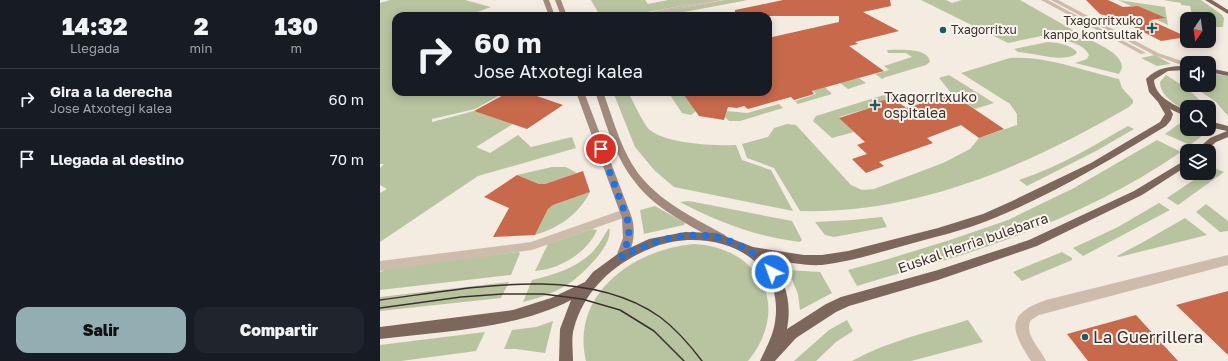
<!DOCTYPE html>
<html lang="es">
<head>
<meta charset="utf-8">
<style>
  :root { --surface:#171b24; --page:#20242c; --text:#f1f3f6; --muted:#9ea1a6; --line:#363941; --accent:#92aeb2 }
  body { margin:0; font-family:"Golos Text",sans-serif; background:var(--page); color:var(--text); height:100vh; display:flex; flex-direction:column; font-size:15px; white-space:nowrap }
  * { box-sizing:border-box; margin:0 }
  p { font-size:13px; color:var(--muted) }
  .icon { flex:none; width:22px; height:22px; fill:none; stroke:currentColor; stroke-width:2; stroke-linecap:round; stroke-linejoin:round }
  .map { position:relative; flex:1; overflow:hidden }
  .sheet { display:flex; flex-direction:column; background:var(--surface); width:380px }
  .sheet>* { flex:none }
  .guide { position:absolute; left:12px; top:12px; width:380px; height:84px; border-radius:12px; box-shadow:0 2px 10px #0003; background:#171b24; color:var(--text); overflow:hidden }
  .needle { width:26px; rotate:193deg }
  .controls { position:absolute; left:800px; top:12px; display:grid; gap:8px }
  .controls a { display:grid; place-items:center; width:36px; height:36px; border-radius:8px; background:var(--surface); box-shadow:0 2px 10px #0003; font-size:20px }
  .pin { position:absolute; display:grid; place-items:center; width:34px; height:34px; color:#fff; margin:-17px; border:2px solid #fff; border-radius:50%; box-shadow:0 1px 4px #0007 }
  .me { position:absolute; width:44px; margin:-22px; rotate:318deg; stroke-linejoin:round; filter:drop-shadow(0 0 3px #0008) }
  .turn { display:flex; align-items:center; gap:14px; height:84px; padding:0 16px; font-size:18px }
  .turn .icon { width:52px; height:52px; stroke-width:2.5 }
  .turn b { display:block; font-size:28px; line-height:34px }
  .eta { display:flex; justify-content:space-evenly; align-items:center; height:68px; text-align:center }
  .eta b { font-size:24px; font-weight:800; line-height:28px }
  .button { display:flex; gap:8px; margin-top:auto; padding:8px 16px }
  .button a { flex:1; height:46px; border-radius:12px; background:var(--accent); color:#111; font-size:16px; font-weight:800; line-height:46px; text-align:center }
  .button a+a { background:var(--page); color:var(--text) }
  ul { padding:0; list-style:none }
  li { display:flex; align-items:center; gap:12px; height:60px; padding:0 16px; border-top:1px solid var(--line) }
  li div { flex:1 }
  li b { display:block; font-size:15px }
  li em { font-style:normal }
  main { display:flex; flex:1; min-height:0 }
  .map>svg:first-child { display:block }
  .green { fill:#b8c4a0 }
  .building { fill:#c8694b }
  .lines { fill:none; stroke-linecap:round; stroke-linejoin:round }
  .pedestrian { fill:#cdbbac; fill-rule:evenodd }
  .minor { fill:#cdbbac; fill-rule:evenodd }
  .secondary { fill:#a18a7d; fill-rule:evenodd }
  .primary { fill:#7d675c; fill-rule:evenodd }
  .tram { stroke:#3b302b; stroke-width:1.5 }
  .route { stroke:#1a73e8; stroke-width:7; stroke-dasharray:0 12.6 }
  .poi-dot { fill:#1f5a5e; stroke:#fbf5ee; stroke-width:1.5 }
  .labels { text-anchor:middle; stroke-width:4; stroke-linejoin:round; paint-order:stroke }
  .far-poi-label { font-size:12px; fill:#3b302b; stroke:#fbf5ee; text-anchor:end }
  .poi-label { font-size:14px; fill:#3b302b; stroke:#fbf5ee; text-anchor:start }
  .street-label { font-size:14px; fill:#3b302b; stroke:#fbf5ee }
  .near-poi-label { font-size:17px; fill:#3b302b; stroke:#fbf5ee; text-anchor:start }
</style>
</head>
<body>
<main>
<section class="sheet">
<div class="eta">
<div><b>14:32</b><p>Llegada</p></div>
<div><b>2</b><p>min</p></div>
<div><b>130</b><p>m</p></div>
</div>
<ul>
<li><svg class="icon" aria-label="right" viewBox="0 0 24 24"><path d="M7 20v-9h11M14 6l5 5-5 5"/></svg><div><b>Gira a la derecha</b><p>Jose Atxotegi kalea</p></div><em>60 m</em></li>
<li><svg class="icon" aria-label="arrive" viewBox="0 0 24 24"><path d="M6 21V4h12l-3 4 3 4H6"/></svg><div><b>Llegada al destino</b></div><em>70 m</em></li>
</ul>
<div class="button"><a>Salir</a><a>Compartir</a></div>
</section>
<div class="map">
<svg width="848" height="361" viewBox="0 0 848 361">
  <rect width="100%" height="100%" fill="#f4ebe1"/>
  <!-- green -->
  <path class="green" d="M10 0H85L111 7 87 16H16V92H125L95 109 52 119V122L94 111 133 124 96 147 110 153 138 135 151 147 192 137 196 148 98 176 0 242V193L7 189 0 185V168L4 164H0V3Z
    M211 0H265L268 4 288 0H333L246 16H210L219 14Z
    M344 0H368L283 16H258Z
    M541 0H566L572 3 582 0H640L698 33 661 36 628 43Z
    M738 0 785 7 788 25 775 19 785 18 758 6H751Z
    M783 0H821L842 15 844 18 843 27H835L833 37H829V19H813L810 6 801 5V3Z
    M705 37C716 44 742 52 742 68L739 74 695 63 707 59 709 55C705 46 694 43 684 40Z
    M668 42C678 43 689 44 697 52L696 54C683 63 654 53 638 52L634 49Z
    M507 50C517 50 549 47 550 62L546 65 506 77 502 79 495 74 509 70 504 66 532 57 526 53H508Z
    M775 55 791 64 777 66 761 58Z
    M630 58C663 55 706 71 739 79L742 88 753 100V103L749 107C649 165 538 214 420 211L394 168 367 158 362 144 388 137 394 128 407 124 416 125 471 185 482 190 494 189 563 163 590 149 599 138 637 125V114L630 104 581 73Z
    M829 73 848 76V116L836 102 811 85H829Z
    M569 75 614 103 595 109 572 94 559 78Z
    M786 75 808 89 827 107H807V111C796 105 780 96 780 82Z
    M479 78 486 83 468 89 460 83Z
    M445 87 452 94 418 104 415 101 436 94 433 91Z
    M233 92H248C254 103 260 117 267 127 280 144 336 146 356 145L362 160 391 170 413 211 294 187 275 171 255 147Z
    M288 92H302L321 107 311 115 302 113Z
    M504 95 512 98 546 121 514 132 486 109 459 117 474 132 452 138 433 121 436 116Z
    M399 104 403 108 360 121H349L345 117 347 111 367 113Z
    M802 119 807 121V129H826L833 132 823 135 810 145 785 134 800 123Z
    M748 126 754 129 716 151 647 186 639 180C679 167 711 147 748 126Z
    M777 140 801 152C734 198 659 230 582 255 547 266 512 275 477 286L468 270 505 260 570 240 628 220 694 188Z
    M172 167H186L197 173 165 184H159L137 175Z
    M832 167 844 172 798 205 787 198 824 173H829V169Z
    M210 192C199 214 179 228 155 235L168 209 173 205Z
    M309 201 412 221 422 240 420 242C377 237 338 222 300 202Z
    M779 203 790 210 703 256 693 248 738 227Z
    M826 204 848 221V231L840 232 816 212Z
    M275 206 305 223 304 225 264 234 260 210Z
    M502 217 507 227 454 237 445 235 435 222 472 220Z
    M805 218 827 235 739 257 737 256 765 241Z
    M229 228C234 244 206 270 194 280 180 291 160 298 143 302L152 280C174 275 200 267 215 249 221 242 224 235 229 228Z
    M212 229 217 230C207 253 180 269 155 271L168 244Z
    M314 244C381 248 412 307 368 361H206C190 294 254 249 314 244Z
    M138 252 140 253 131 275 0 290V272L12 267Z
    M682 252 692 258V260L642 281 633 272Z
    M408 270 440 272 452 293 420 310 418 294Z
    M129 282 121 298 0 311V297Z
    M467 320 473 331 456 342 436 361H414L449 330Z
    M588 320 603 342 531 361H472C508 341 549 332 588 320Z
    M173 321 165 353 136 349H124L132 330 156 327Z
    M105 332 96 351 21 361H0V345Z"/>
  <!-- building -->
  <path class="building" d="M403 0H510L511 6 483 12 519 31 475 42 478 44 469 46 504 71 432 91 434 94 414 100 411 97 368 109 364 106 357 108 348 107 344 120 319 116 302 92H388V38L459 22V16H355V10Z
    M706 0H728L743 7 758 6 786 18 770 20 807 37 781 41 738 19 720 14Z
    M129 92H145L183 105 147 129 94 111Z
    M572 94 624 129 599 138 581 125 547 138 553 143 499 162 504 166 486 173 472 159 487 154 477 145 485 142 459 118 493 107 490 104 512 98 526 108Z
    M203 171 210 192 173 205 168 209 155 235 113 237 129 208 104 197 137 175 159 184H165Z
    M848 291V355L796 305Z
    M756 315 798 361H708L687 334Z"/>
  <g class="lines">
    <!-- pedestrian -->
    <path class="pedestrian" d="M330 0H342L262 16H250Z
      M661 0H668L766 53 761 54Z"/>
    <!-- minor -->
    <path class="minor" d="M671 0H678L778 53 808 63 807 67 774 55Z
      M245 209 249 210 250 213 249 216 152 250 0 271V261L151 242Z
      M848 255V265L659 315 651 320C643 334 661 349 666 361H651C630 329 626 314 666 300Z"/>
    <!-- secondary -->
    <path class="secondary" d="M163 0H169L175 16H169Z
      M175 0H181L187 16H181Z
      M196 92H204L252 218C256 233 253 247 246 260L242 262 238 260 236 257 243 238 242 218Z
      M215 92H223C234 121 242 154 262 178 284 204 316 219 345 235L347 238 345 241 341 242 337 241C308 224 275 209 255 182 234 156 226 123 215 92Z"/>
    <!-- primary -->
    <path class="primary" d="M825 0H832L848 10V14Z
      M807 66V70L788 71 774 80C775 97 793 104 807 111V117L790 109 793 114 791 120 786 126C730 160 673 194 612 219 583 231 550 238 519 247 494 254 468 262 442 265 424 266 406 262 388 258 406 279 412 303 407 329L446 304 461 297 558 270 649 240 754 191 807 159V166L762 195 657 246 558 280 469 306 456 312 416 338 395 361H380C386 348 393 336 395 322 406 253 329 226 274 247 237 261 205 288 194 328 191 337 193 351 193 361H179L180 329 191 300C136 329 62 331 0 339V327L133 310 171 298 205 282 213 272 239 253 269 239 305 232 337 233 373 247 424 255H442L468 251 558 228 603 214 630 202 711 163 780 122 785 114 778 102 769 92 766 79C777 67 792 66 807 66Z
      M829 68 848 72V76L829 72Z
      M829 121 848 126V137L836 142 826 151H815L830 138 847 131 829 127Z"/>
    <!-- tram -->
    <path class="tram" d="M0 300C86 289 203 263 280 317 296 329 310 345 322 361
      M0 308 81 297 122 294H163L202 299 240 310 274 331 304 361"/>
  </g>
  <g class="lines">
    <!-- route -->
    <path class="route" d="M221 149 247 218C251 235 248 241 242 257 293 228 352 223 392 272"/>
  </g>
  <!-- markers -->
  <g class="poi-dot">
    <path d="M770 22h4v4h4v4h-4v4h-4v-4h-4v-4h4z"/>
    <circle cx="563" cy="30" r="4"/>
    <path d="M493 99h4v4h4v4h-4v4h-4v-4h-4v-4h4z"/>
    <circle cx="705" cy="337" r="4"/>
  </g>
  <g class="labels">
    <!-- far-poi labels -->
    <g class="far-poi-label">
      <text x="763" y="25">Txagorritxuko<tspan x="763" dy="14">kanpo kontsultak</tspan></text>
      <text x="571" y="34" text-anchor="start">Txagorritxu</text>
    </g>
    <!-- poi labels -->
    <g class="poi-label">
      <text x="504" y="102">Txagorritxuko<tspan x="504" dy="16">ospitalea</tspan></text>
    </g>
    <!-- street labels -->
    <g class="street-label">
      <text transform="translate(593 243) rotate(-19)" y="5">Euskal Herria bulebarra</text>
    </g>
    <!-- near-poi labels -->
    <g class="near-poi-label">
      <text x="713" y="343">La Guerrillera</text>
    </g>
  </g>
</svg>
<div class="controls">
<a><svg class="needle" viewBox="-14 -14 28 28"><path d="M0-13l5 13h-10z" fill="#e53935"/><path d="M0 13l5-13h-10z" fill="#9ea1a6"/></svg></a>
<a><svg class="icon" aria-label="sound" viewBox="0 0 24 24"><path d="M4 9h4l5-4v14l-5-4H4zM17 9q2 3 0 6"/></svg></a>
<a><svg class="icon" aria-label="search" viewBox="0 0 24 24"><circle cx="10" cy="10" r="6"/><path d="M15 15l6 6"/></svg></a>
<a><svg class="icon" aria-label="layers" viewBox="0 0 24 24"><path d="M12 4l9 5-9 5-9-5zM3 14l9 5 9-5"/></svg></a>
</div>
<div class="pin" style="left:221px;top:149px;background:#d93025"><svg class="icon" aria-label="arrive" viewBox="0 0 24 24"><path d="M6 21V4h12l-3 4 3 4H6"/></svg></div>
<svg class="me" style="left:392px;top:272px" viewBox="-20 -20 40 40"><circle r="17" fill="#1a73e8" stroke="#fff" stroke-width="3"/><path d="M0-11L8 9 0 5-8 9z" fill="#fff"/></svg>
<div class="guide">
<div class="turn"><svg class="icon" aria-label="right" viewBox="0 0 24 24"><path d="M7 20v-9h11M14 6l5 5-5 5"/></svg><div><b>60 m</b>Jose Atxotegi kalea</div></div>
</div>
</div>
</main>
</body>
</html>
